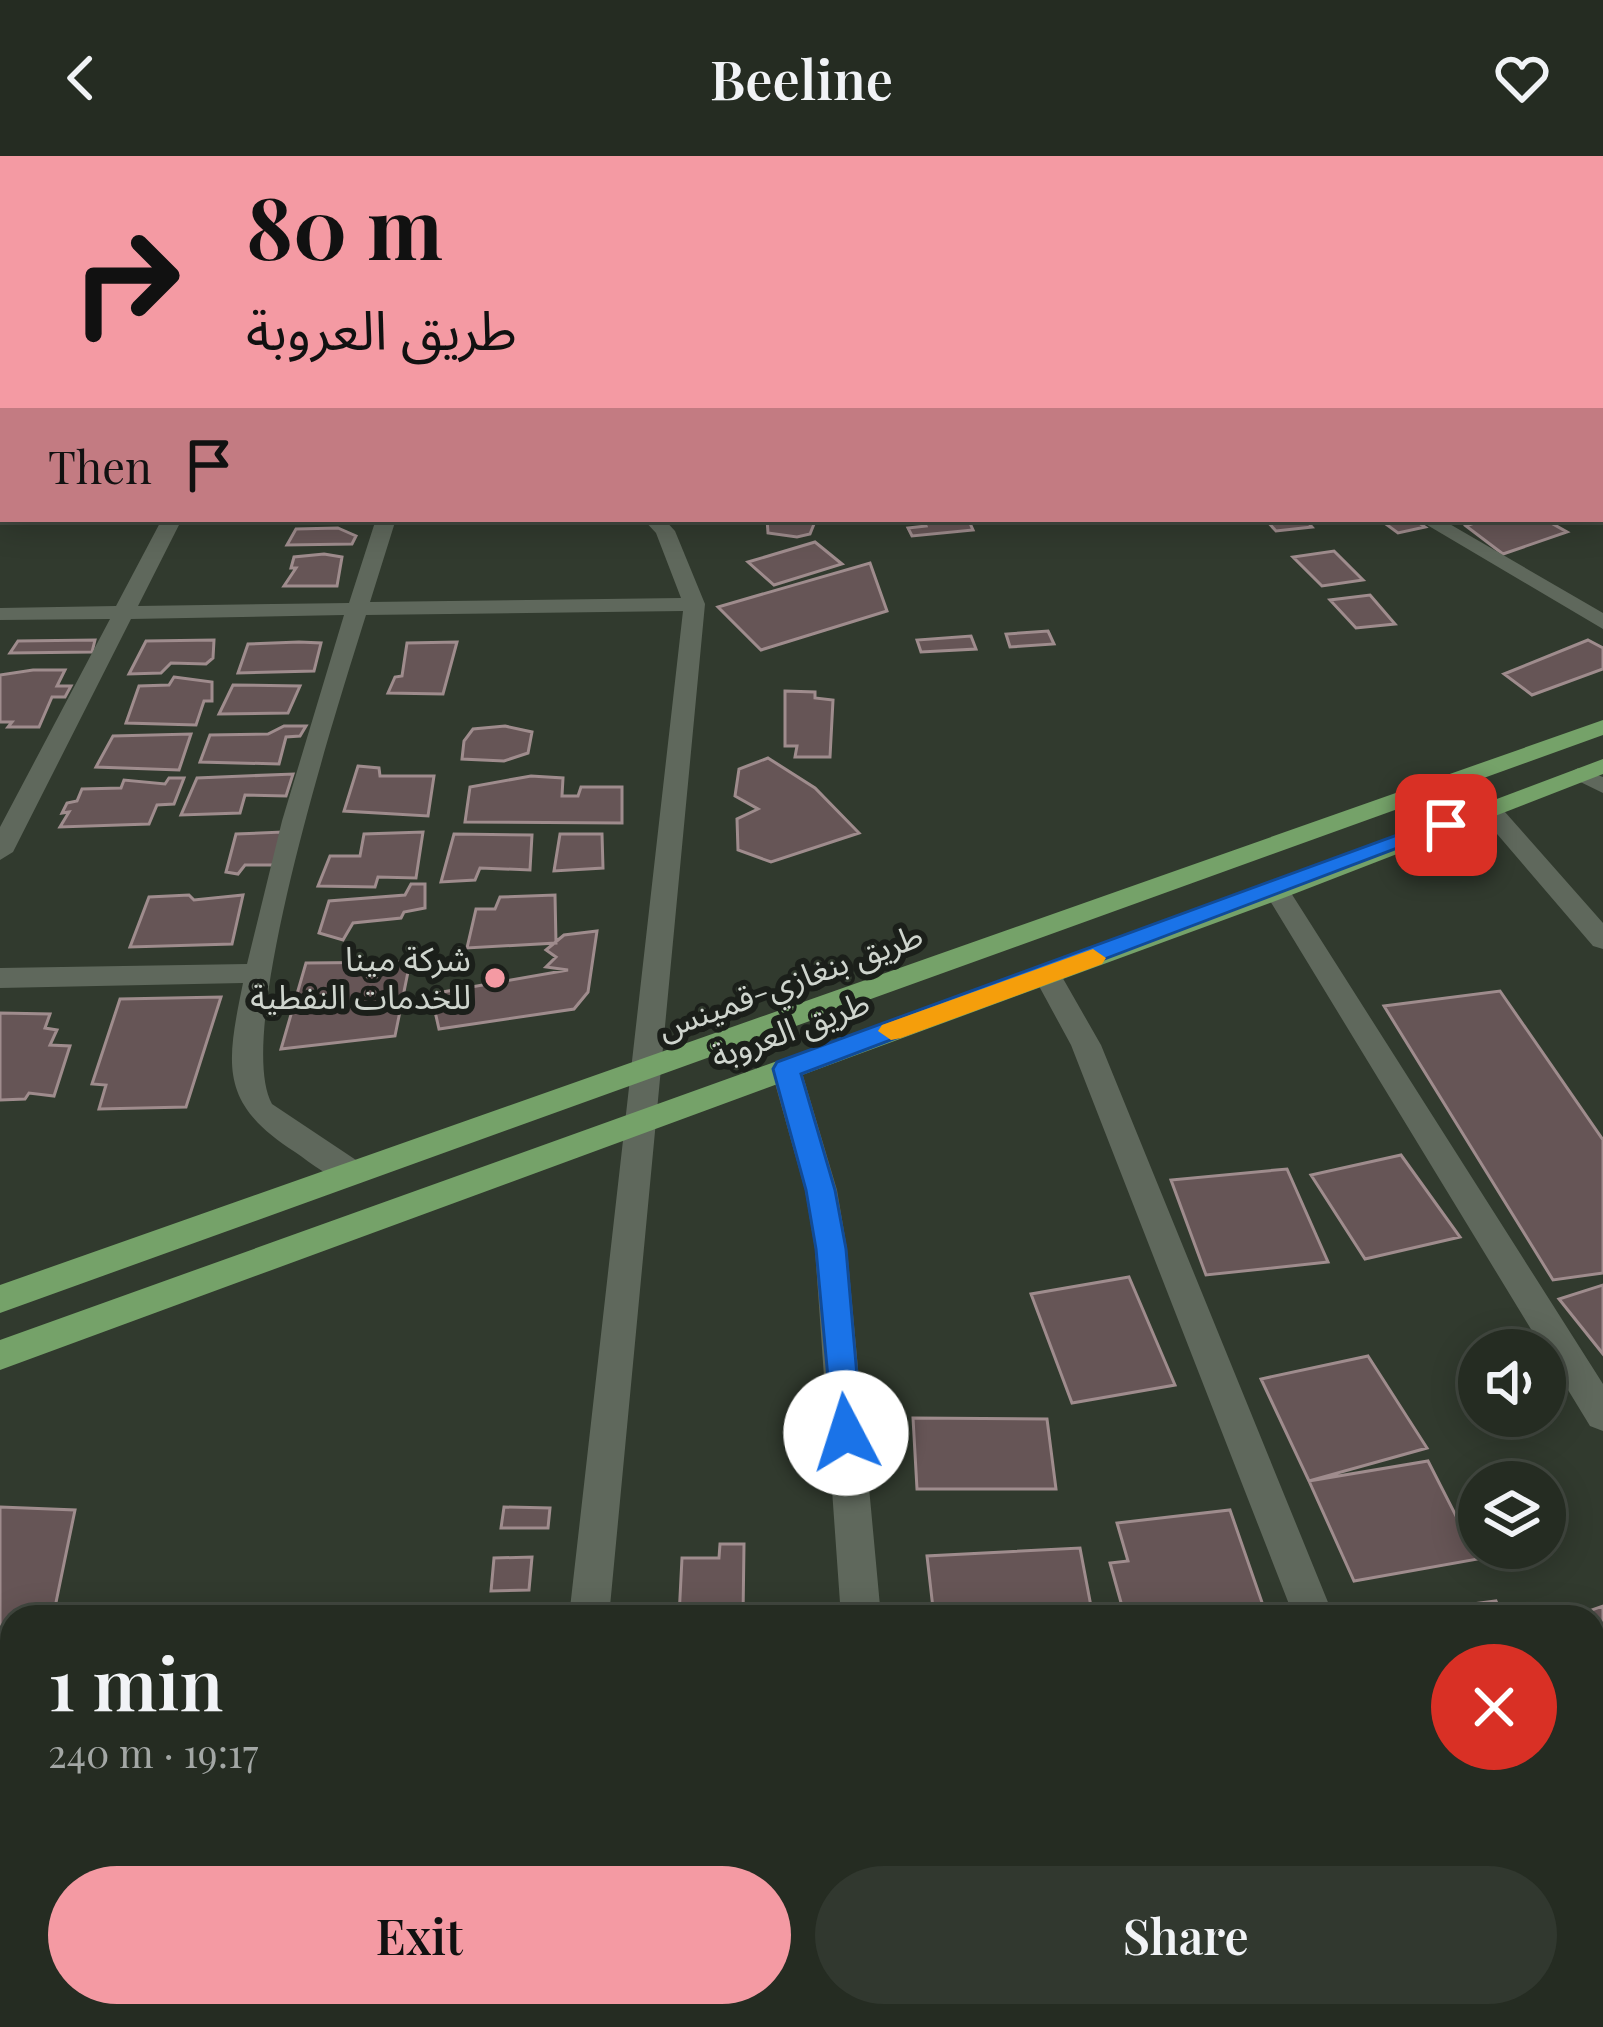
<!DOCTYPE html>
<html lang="en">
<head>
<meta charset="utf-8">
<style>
  :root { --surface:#252c22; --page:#31382f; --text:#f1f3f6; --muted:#a3a7a5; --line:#424840; --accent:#f49aa3 }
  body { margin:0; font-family:"Playfair Display","Noto Sans Arabic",serif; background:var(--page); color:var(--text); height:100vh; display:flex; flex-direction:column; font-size:45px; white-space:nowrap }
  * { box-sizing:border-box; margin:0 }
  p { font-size:39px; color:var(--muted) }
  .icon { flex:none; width:66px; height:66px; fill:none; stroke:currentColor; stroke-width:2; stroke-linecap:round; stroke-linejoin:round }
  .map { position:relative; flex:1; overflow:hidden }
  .side { position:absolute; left:0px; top:1449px; width:1605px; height:423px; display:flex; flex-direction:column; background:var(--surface); border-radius:36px 36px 0 0; box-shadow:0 6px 30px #0003,0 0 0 3px var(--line) }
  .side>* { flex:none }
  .top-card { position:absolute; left:0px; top:0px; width:1605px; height:366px; box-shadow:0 6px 30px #0003,0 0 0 3px var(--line); background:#f49aa3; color:#111; overflow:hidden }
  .tools { position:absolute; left:1458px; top:1173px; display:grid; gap:24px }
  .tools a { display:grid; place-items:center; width:108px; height:108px; border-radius:50%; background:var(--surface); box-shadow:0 6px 30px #0003,0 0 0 3px var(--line); font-size:60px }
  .pin { position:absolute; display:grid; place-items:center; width:102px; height:102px; color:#fff; margin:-51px; border-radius:24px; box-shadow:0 6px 18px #0006 }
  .me { position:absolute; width:132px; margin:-66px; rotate:355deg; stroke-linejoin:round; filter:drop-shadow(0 0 9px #0008) }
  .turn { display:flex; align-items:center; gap:42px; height:252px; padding:0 48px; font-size:54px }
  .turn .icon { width:156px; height:156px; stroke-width:2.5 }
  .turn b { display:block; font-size:84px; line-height:102px }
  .then { display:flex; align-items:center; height:114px; padding:0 48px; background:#0003; gap:24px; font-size:45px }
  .round { display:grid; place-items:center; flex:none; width:126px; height:126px; border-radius:63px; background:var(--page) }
  .headline { display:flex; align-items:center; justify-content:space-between; height:204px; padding:0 48px }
  h1 { font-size:72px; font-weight:600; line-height:90px }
  .action { display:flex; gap:24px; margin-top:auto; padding:24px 48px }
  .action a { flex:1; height:138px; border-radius:72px; background:var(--accent); color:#111; font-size:48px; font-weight:600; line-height:138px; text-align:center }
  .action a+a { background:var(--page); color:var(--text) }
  header { display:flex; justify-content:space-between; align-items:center; height:156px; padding:0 48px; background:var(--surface); font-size:54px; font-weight:600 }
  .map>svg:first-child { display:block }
  .building { fill:#665556; stroke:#9f8c8d; stroke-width:3 }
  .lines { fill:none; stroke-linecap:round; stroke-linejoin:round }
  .street { fill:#5f685c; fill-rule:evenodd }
  .primary { fill:#75a269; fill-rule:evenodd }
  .route { fill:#1a73e8; stroke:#114b97; stroke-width:3 }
  .slow { fill:#f59e0b }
  .poi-dot { fill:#f49aa3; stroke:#1b1f1a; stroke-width:4.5 }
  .labels { text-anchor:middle; stroke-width:12; stroke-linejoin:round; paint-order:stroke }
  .poi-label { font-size:33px; fill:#cfd5ce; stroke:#1b1f1a; text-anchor:end }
  .street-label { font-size:33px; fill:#cfd5ce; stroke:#1b1f1a }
</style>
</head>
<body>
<header><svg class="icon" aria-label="back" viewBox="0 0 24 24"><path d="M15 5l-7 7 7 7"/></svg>Beeline<svg class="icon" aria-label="heart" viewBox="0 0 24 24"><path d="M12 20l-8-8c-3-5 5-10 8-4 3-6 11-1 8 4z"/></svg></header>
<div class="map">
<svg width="1603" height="1871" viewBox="0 0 1603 1871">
  <rect width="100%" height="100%" fill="#313a2e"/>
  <!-- building -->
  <path class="building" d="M767 363H816L810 378 797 381 768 377Z
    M923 363H968L973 374 912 380 908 372 926 370Z
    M1265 363H1305L1312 371 1276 375Z
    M1379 363H1413L1425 371 1398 377Z
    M1485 363H1544L1567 376 1503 398 1466 370Z
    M338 372 356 380 352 388 287 389 296 373Z
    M815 386 842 408 774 429 748 406Z
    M1334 395 1363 424 1322 430 1293 401Z
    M324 398 342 401 337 430H284L296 412H291L294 401Z
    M870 407 887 455 761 494 718 451Z
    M1370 439 1395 468 1356 472 1330 444Z
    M1048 475 1054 488 1010 491 1006 478Z
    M971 480 976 493 921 496 917 484Z
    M95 484 92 496 10 497 18 485Z
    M214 484 213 502 206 508 171 507 161 517 129 518 146 485Z
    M1588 484 1603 492V513L1532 539 1504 518Z
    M299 486 321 487 314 515 238 517 248 488Z
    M457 486 443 538 388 537 395 521 402 520 407 487Z
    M33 514H65L57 530H71L65 541H52L39 571H8L12 566H0V519Z
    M174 521 212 526V545H204L196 569 126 567 139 530 169 529Z
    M233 529 300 530 288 557 219 558Z
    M785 535 815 536V542L833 544 830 601H795L797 590H785Z
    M284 570H306L300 580 286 581 279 608 200 606 210 579 268 578Z
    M505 570 532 576 528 597 504 605 462 603 464 585 473 573Z
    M191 578 179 614 96 611 113 580Z
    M768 602 815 632 859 677 771 706 738 694 737 663 758 653 735 640 739 613Z
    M358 610 379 612 380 620H434L428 660 344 655Z
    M293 618 286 640 245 639 240 657 181 659 197 622Z
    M531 620 563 622 562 640H578L581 631H622V667L465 666 470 631Z
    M169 622H184L174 648 157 649 149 668 60 671 69 656 62 657 67 647 77 645 82 633 121 632 124 624 165 628Z
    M282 676 275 709H245L238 718 226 716 236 678Z
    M423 676 416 722 378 721 375 731 318 730 330 700H360L364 678Z
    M454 678 532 679 530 714 480 712 475 724 441 726Z
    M560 678H602L603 712 554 715Z
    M411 728H425V752L404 756 401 762 353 767 343 784 319 777 329 745 405 739Z
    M189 739 194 744 243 739 232 788 130 791 149 741Z
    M555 739 556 787 467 792 476 753H495L500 741Z
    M597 775 588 836 574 853 439 873 431 838 568 814 546 811 556 801 546 794 564 779Z
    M410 806 395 880 281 893 306 807Z
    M1500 835 1603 984V1117L1553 1124 1384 850Z
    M221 841 186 951 99 953 106 929 92 928 120 843Z
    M0 857 50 858 45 872 57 874 50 889 70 890 54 940 29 937 25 943 0 944Z
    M1401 999 1460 1081 1365 1103 1311 1019Z
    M1287 1013 1328 1106 1206 1119 1171 1024Z
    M1129 1121 1175 1229 1072 1247 1031 1138Z
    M1603 1129V1198L1559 1143Z
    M1368 1200 1427 1292 1309 1325 1261 1223Z
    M913 1262 1047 1263 1056 1333H917Z
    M1428 1305 1478 1403 1354 1425 1309 1325Z
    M0 1351 75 1354 53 1461H12V1532L0 1534Z
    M504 1351 550 1352 548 1372H501Z
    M1230 1354 1265 1455 1125 1461 1110 1407 1128 1405 1117 1367Z
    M720 1388H744L743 1461H679L682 1402H719Z
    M1080 1392 1093 1461H934L927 1400Z
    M532 1401 529 1434 491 1435 494 1402Z
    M1496 1445 1503 1461H1374Z
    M1603 1450V1592L1593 1577V1461H1572Z
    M1593 1641 1603 1661V1871H1512L1507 1860H1593Z
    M299 1860H453L447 1871H299Z
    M1268 1860H1376L1348 1871H1272Z
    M1377 1860H1418L1423 1871H1382Z"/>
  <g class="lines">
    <!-- street -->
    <path class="street" d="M81 0H95L80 3Z
      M259 0H273L258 3Z
      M1480 0H1496L1498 3H1482Z
      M1602 80 1603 81V91L1602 90Z
      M1602 116H1603V126H1602Z
      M0 179H3V189H0Z
      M1602 196H1603V206H1602Z
      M1602 299H1603V311H1602Z
      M162 363H182L138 450 349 447 376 363H396L370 446 681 442 656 377 643 363H664L675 375 705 448 609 1461H569L683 455 366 459C339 546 232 877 272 948L362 1008 367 1017 362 1026 351 1029C331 1023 312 1008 295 996 219 947 226 910 243 827L0 832V812L247 808 282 665 344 459 131 463 13 696 0 704V671L110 463 0 464V452L116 450Z
      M1417 363H1441L1603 457V473Z
      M1578 612 1603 621V637L1566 619Z
      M1488 644 1497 647 1603 767V793L1593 790 1479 657 1475 652Z
      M1277 726 1286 729 1603 1228V1275L1590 1270 1264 735Z
      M1047 809 1057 812 1101 889 1334 1461H1294L1071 889 1033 819Z
      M786 902 801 913 837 1034 847 1093 881 1461H841L815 1093 805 1034 771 913Z
      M540 1860H586V1871H540Z
      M865 1860H911L912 1871H866Z
      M1451 1860H1498L1502 1871H1455Z"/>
    <!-- primary -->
    <path class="primary" d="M1603 564V579L0 1157V1129Z
      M1603 603V618L1286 741 0 1214V1184L1268 729Z"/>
  </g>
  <!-- route -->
  <path class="route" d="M1438 664 1458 669 801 918 835 1034 846 1093 862 1277 858 1287 846 1291 834 1287 816 1093 806 1034 773 913 777 906Z"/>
  <!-- slow -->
  <path class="slow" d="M1093 793 1106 802 1102 808 901 882 891 884 878 875 882 869Z"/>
  <!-- markers -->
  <circle class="poi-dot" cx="495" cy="822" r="12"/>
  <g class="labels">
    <!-- poi labels -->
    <g class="poi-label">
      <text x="471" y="815">شركة مينا<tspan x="471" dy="38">للخدمات النفطية</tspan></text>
    </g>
    <!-- street labels -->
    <g class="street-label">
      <text transform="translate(790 825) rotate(-20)" y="12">طريق بنغازي-قمينس</text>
      <text transform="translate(790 873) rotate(-20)" y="12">طريق العروبة</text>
    </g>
  </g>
</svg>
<div class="tools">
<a><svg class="icon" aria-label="sound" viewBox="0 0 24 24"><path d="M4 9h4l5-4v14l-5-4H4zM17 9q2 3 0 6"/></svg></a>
<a><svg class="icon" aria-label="layers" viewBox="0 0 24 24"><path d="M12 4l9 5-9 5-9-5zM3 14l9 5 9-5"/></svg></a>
</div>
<div class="pin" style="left:1446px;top:669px;background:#d93025"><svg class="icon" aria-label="arrive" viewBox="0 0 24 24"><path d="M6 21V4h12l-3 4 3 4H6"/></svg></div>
<svg class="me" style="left:846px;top:1277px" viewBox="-20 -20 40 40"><circle r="19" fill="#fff"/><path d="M0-13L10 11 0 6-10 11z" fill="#1a73e8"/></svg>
<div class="top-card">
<div class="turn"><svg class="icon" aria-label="right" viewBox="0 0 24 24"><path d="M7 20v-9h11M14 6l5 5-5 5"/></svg><div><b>80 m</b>طريق العروبة</div></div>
<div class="then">Then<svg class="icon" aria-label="arrive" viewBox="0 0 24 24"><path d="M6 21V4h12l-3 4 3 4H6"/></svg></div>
</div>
<section class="side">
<div class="headline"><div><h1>1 min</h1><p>240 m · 19:17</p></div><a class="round" style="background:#d93025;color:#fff"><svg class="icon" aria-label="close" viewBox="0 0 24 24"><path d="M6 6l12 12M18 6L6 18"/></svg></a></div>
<div class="action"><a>Exit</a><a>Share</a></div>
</section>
</div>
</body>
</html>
